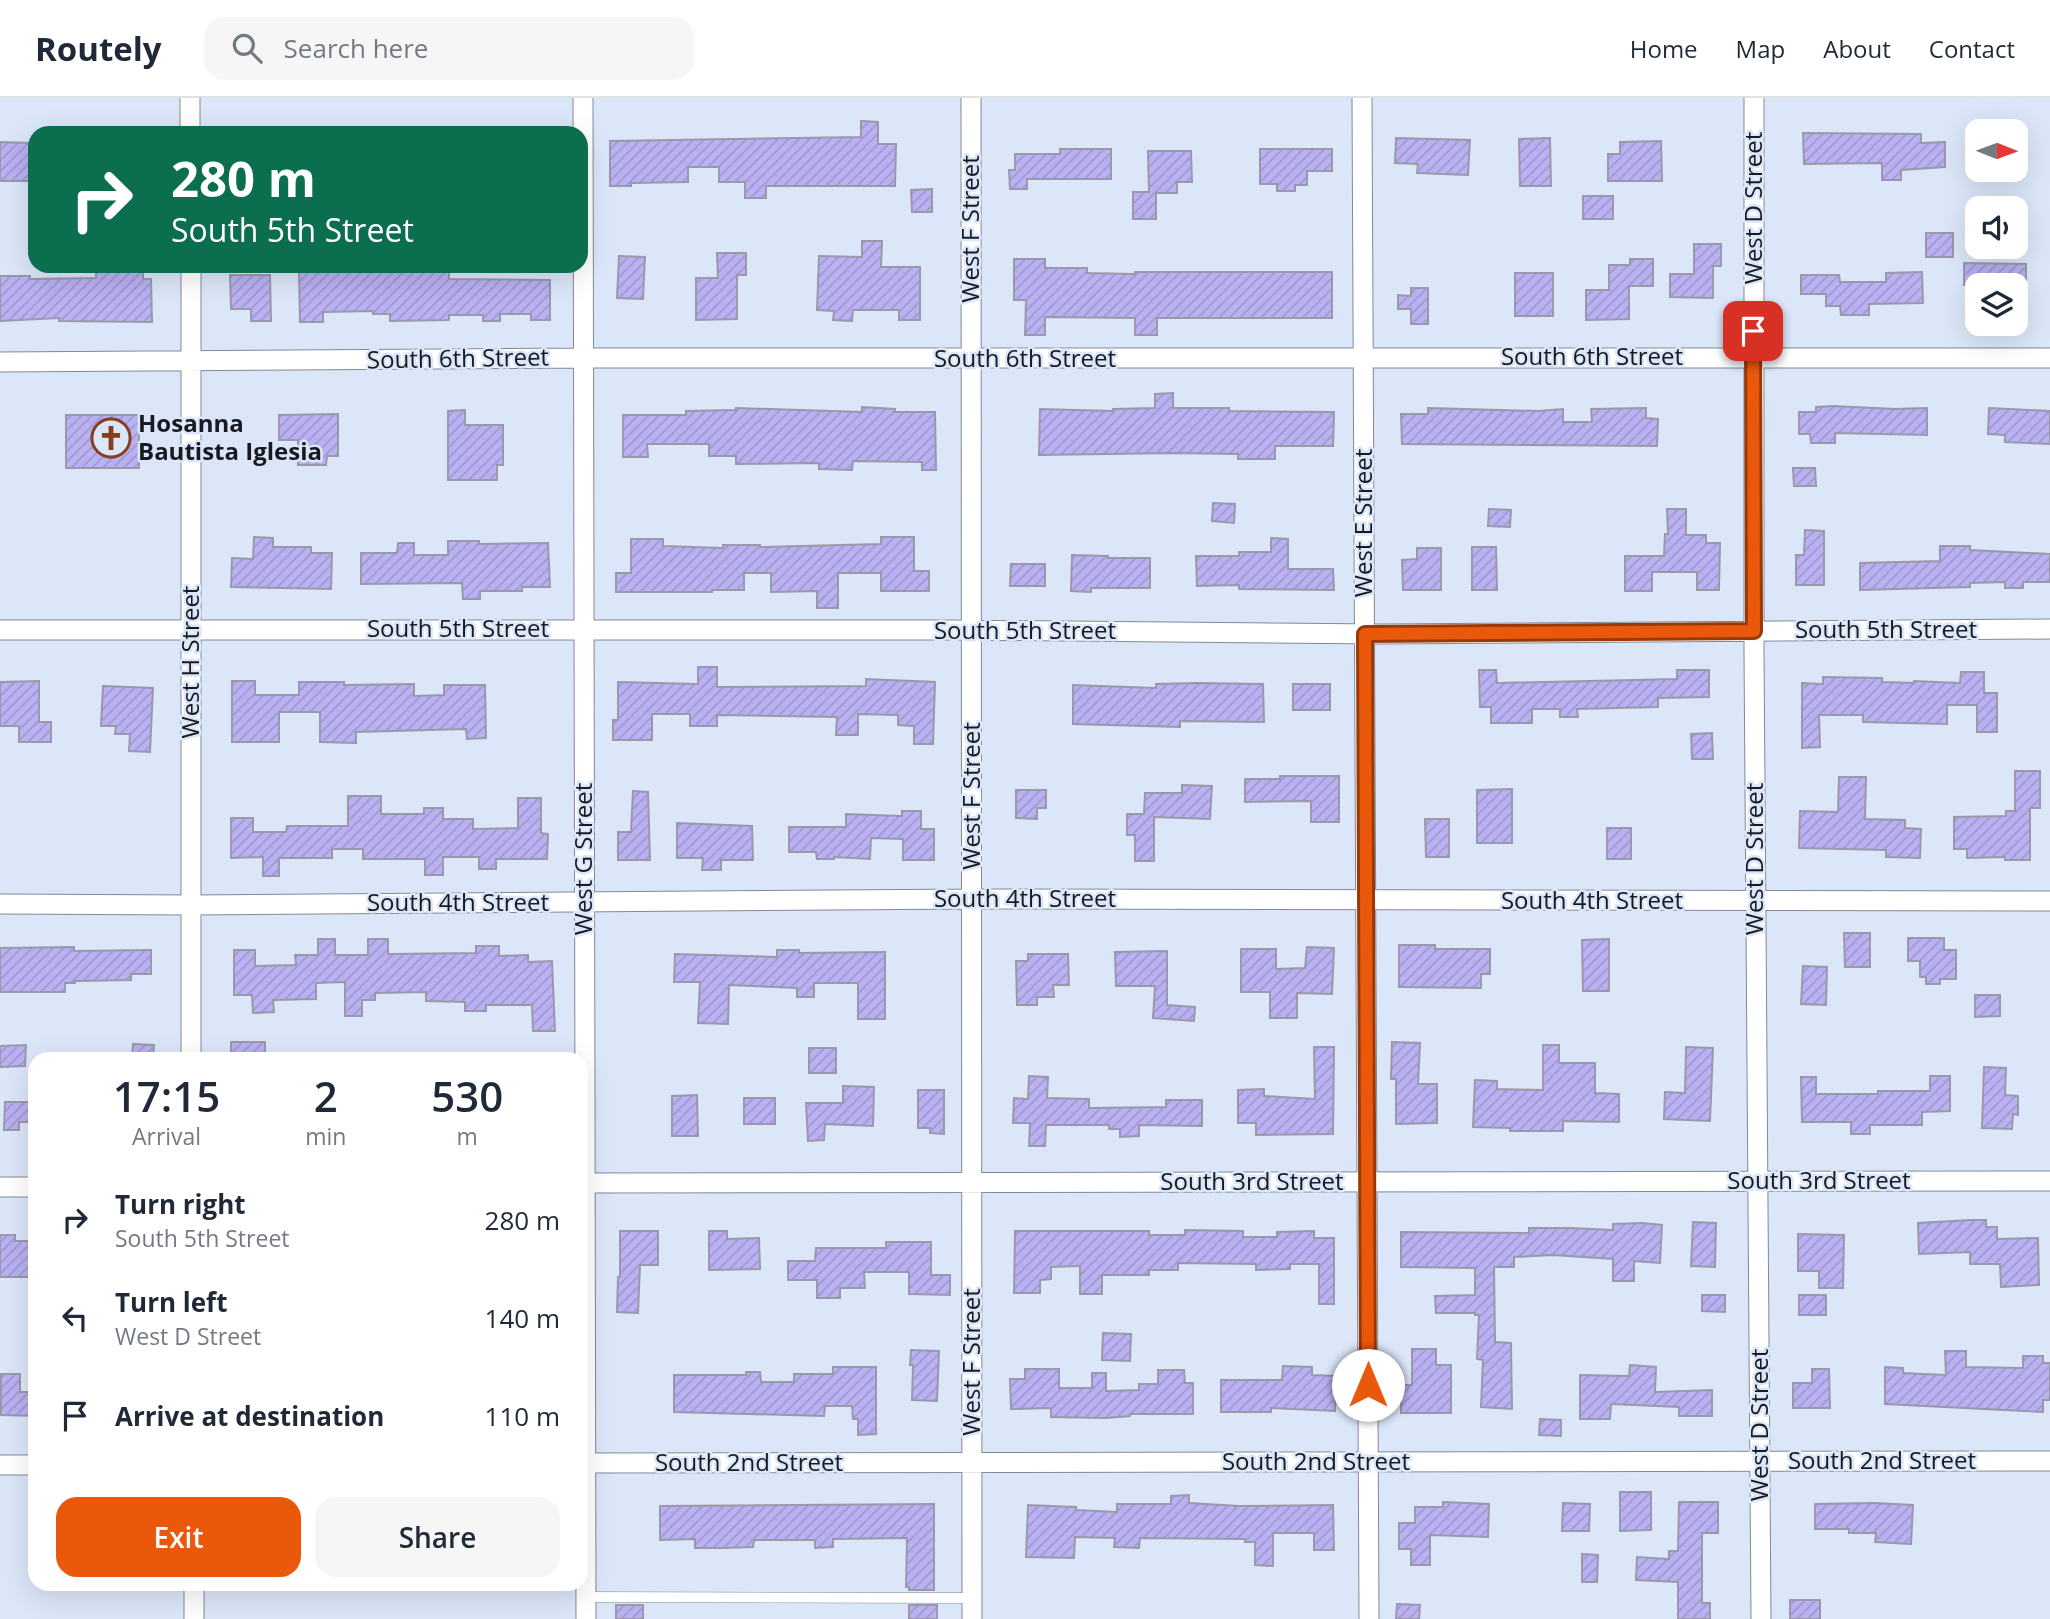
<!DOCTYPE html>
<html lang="en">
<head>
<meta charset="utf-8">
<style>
  :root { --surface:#fff; --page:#f6f6f7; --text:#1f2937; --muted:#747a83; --line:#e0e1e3; --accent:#ea580c }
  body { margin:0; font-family:"Open Sans",sans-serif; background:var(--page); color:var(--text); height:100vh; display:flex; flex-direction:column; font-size:26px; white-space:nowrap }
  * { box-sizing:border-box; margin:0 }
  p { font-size:23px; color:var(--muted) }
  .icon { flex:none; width:38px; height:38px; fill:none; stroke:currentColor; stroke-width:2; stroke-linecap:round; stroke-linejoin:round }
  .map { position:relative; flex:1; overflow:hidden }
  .drawer { position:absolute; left:28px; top:954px; width:560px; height:539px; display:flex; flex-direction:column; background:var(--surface); border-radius:21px; box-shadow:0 7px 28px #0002 }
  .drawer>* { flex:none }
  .guide { position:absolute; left:28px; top:28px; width:560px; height:147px; border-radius:21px; box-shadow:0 7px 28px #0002; background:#0b6e4f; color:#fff; overflow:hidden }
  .needle { width:46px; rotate:91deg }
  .controls { position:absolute; left:1965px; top:21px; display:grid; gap:14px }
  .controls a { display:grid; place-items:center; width:63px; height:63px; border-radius:14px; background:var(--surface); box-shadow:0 7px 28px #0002; font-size:35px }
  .pin { position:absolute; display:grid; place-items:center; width:60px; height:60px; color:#fff; margin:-30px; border-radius:14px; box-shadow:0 4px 10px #0006 }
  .me { position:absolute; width:77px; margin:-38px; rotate:0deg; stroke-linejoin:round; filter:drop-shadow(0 0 5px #0008) }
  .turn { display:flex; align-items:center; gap:24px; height:147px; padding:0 28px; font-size:32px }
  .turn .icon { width:91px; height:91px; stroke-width:2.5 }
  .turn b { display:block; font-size:49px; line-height:60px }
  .eta { display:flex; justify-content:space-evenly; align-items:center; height:119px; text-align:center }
  .eta b { font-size:42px; font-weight:600; line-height:49px }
  .cta { display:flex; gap:14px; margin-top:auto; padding:14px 28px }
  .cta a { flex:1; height:80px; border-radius:21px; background:var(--accent); color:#fff; font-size:28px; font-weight:600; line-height:80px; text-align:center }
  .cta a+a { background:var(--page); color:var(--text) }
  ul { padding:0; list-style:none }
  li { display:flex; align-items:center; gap:21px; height:98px; padding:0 28px }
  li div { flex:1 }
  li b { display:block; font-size:26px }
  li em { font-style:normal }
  header { display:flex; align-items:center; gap:42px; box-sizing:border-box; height:98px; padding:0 35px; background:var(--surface); border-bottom:2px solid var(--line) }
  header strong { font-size:33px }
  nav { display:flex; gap:38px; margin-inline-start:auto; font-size:24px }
  .search { width:490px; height:63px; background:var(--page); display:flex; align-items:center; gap:18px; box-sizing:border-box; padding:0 24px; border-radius:21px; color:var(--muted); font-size:26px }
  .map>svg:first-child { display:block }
  .building { fill:url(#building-hatch); stroke:#9a98aa; stroke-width:2 }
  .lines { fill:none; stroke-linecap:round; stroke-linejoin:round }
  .service-casing { stroke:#80899a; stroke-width:11 }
  .minor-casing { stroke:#80899a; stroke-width:21 }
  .service { stroke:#fff; stroke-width:10 }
  .minor { stroke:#fff; stroke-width:19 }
  .route-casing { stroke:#983908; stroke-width:18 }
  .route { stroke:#ea580c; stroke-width:12 }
  .labels { text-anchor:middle; stroke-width:5; stroke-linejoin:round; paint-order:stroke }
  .street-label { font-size:24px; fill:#171a21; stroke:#dbe6f8 }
  .poi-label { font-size:24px; font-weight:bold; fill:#171a21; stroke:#dbe6f8; text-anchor:start }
</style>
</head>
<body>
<header>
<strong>Routely</strong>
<div class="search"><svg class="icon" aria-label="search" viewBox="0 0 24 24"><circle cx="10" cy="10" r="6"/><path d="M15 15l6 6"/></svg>Search here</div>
<nav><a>Home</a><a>Map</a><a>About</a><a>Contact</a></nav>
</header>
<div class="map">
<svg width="2050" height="1521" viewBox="0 0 2050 1521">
  <defs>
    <pattern id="building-hatch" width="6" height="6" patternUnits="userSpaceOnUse" patternTransform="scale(1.75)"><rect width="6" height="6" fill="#b9b1f2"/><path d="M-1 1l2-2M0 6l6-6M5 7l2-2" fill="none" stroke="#9e98cf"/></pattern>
  </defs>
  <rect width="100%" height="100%" fill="#dbe6f8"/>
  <!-- building -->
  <path class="building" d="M861 23 878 24V46H896L895 88H766V100H745V84H719V69H688V84L631 85V88H610V43L861 39Z
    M1803 35 1921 36V45L1945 44V69L1901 72V82H1882V65L1804 66Z
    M1396 40 1470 42 1468 77 1417 75 1418 66 1395 65Z
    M1550 40 1551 88H1520L1519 41Z
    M1661 43 1662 83H1608V56H1620V44Z
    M0 44 30 45V83H0Z
    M1060 51H1111V81H1027V91H1010L1009 72H1015V56H1060Z
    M1260 51H1332V73H1307V87H1295V93H1277V86H1260Z
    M1148 53H1191L1192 84H1177V95H1156V121H1133V94H1149Z
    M932 91V114H912L911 92Z
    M1583 98H1613V121H1583Z
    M1926 135H1953V159H1926Z
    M862 143H882L881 169H920V222H899V212H853L852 223 833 222 834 213 817 212 819 158 862 159Z
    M1694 146H1721V168H1713V200L1670 199V176H1694Z
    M717 155H746V177H737V221L696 222V180H718Z
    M619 158 645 159 643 201 617 200Z
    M1014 161H1045V170H1087V175L1135 176V174H1332V220H1157V237H1135V220L1045 219V237H1025L1026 202H1014Z
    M1630 161H1653V188H1629V221L1586 222V192H1609V167H1630Z
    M1964 165 2026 166V187H1964Z
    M121 168H143V181H151L152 224 59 223V220L0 223V178H30V181L96 180V171H121Z
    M417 168H432V172H449V181L550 182V222H531V216H500V223H483V217H449V222L390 223V216H373V213L323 214V224H300L299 174H418Z
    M1922 174 1923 205 1869 206V217H1841L1840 208H1826V196H1801V177H1839L1840 184H1886V175Z
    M1515 175H1553V218H1515Z
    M230 177H270L271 223H251V211H231Z
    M1411 190H1428V226H1411V211H1398V197L1411 198Z
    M1173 295V310H1229V313L1334 314 1333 348H1275V361H1238V356L1174 355 1039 357 1040 311 1113 313V311L1155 310V296Z
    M1834 308 1895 311 1927 310V337L1835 335V345H1811L1810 336H1799V314H1816V309Z
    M862 309 895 311V314H935L936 372H922V364L853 363 852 372 819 371V365L736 366V358H709V346H647L648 359H623V317H686V313L736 312V310L862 314Z
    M1428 310 1539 313 1563 311V324H1592L1591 311 1646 310V320L1658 321 1657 348 1402 346 1401 316H1428Z
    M1989 310 2050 313V346L2005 344V337L1988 336Z
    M465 312V327H503V367H497V382H448V313Z
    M338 316V358H327L326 367H298V342H279V317Z
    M66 317H139V370H66Z
    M1793 370H1815L1816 388H1794Z
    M1213 405 1235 406 1234 425 1212 423Z
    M1489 411 1511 412 1510 429 1488 428Z
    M1667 411H1686V437H1706V445H1720L1719 492H1697V474H1652V493H1625V458H1664L1665 436H1668Z
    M1805 432 1824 433V487H1796V457H1804Z
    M254 439 273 440V449H311V455H332L331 491 231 489 232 460 253 461Z
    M881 439H914V473H929V493H881V475H838V510H817V493L771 494V475H744V492H712V494H616V475H631V441H663V448L723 450V447H760V449L881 446Z
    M1271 440 1288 441V471H1333L1334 492 1239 491V487L1197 488 1196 458H1239V454H1271Z
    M448 443H479V446L548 445 550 489H522V493H480V501H463L462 485 361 486V455H397L398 445H414V457H448Z
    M1940 448H1970V452L2050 456V484H2023V490H2005V484L1970 485V489L1860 492V465L1940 463Z
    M1472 449H1496L1497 492H1472Z
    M1417 450H1441V492H1403L1402 462 1417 461Z
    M1072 457 1108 458V460H1150V490H1091V494L1071 493Z
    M1011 466H1045V488H1010Z
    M698 569H717V589L866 588V581L935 584 933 646H914V628L898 627V617L858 616V637H836L837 619 717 617V628H690V616H652V642H613V622H618V584L698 586Z
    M1479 572H1496L1497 585 1677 581V572H1709V599L1658 600V609L1577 611 1578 619H1560V611H1532V625H1491V609H1480Z
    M1961 574H1984V595H1997V634H1977V607H1947V626L1863 624V617H1819L1820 649 1802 650V585L1823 586V579L1882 580V584L1914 585V583L1960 585Z
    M39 583V624H51V644H19V628H0V584Z
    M232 583H255V597H299V584H344V587L414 586V598L444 597V587H485L486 640 467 641 466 631 356 634V645L320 644V614H279V644H232Z
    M1197 585 1263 586 1264 624 1180 623V629L1073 626V587L1156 590V586Z
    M1293 586H1330V612H1293Z
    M103 588 153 590 150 654 129 653 130 636H115L116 628H101Z
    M1712 635 1713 661H1692L1691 636Z
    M2015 673H2040V710H2030V762H2005V759L1967 760V751H1954V719L2006 718V713H2015Z
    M1280 678H1339V724H1311V703L1245 704V681H1280Z
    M1839 679H1866L1865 721 1905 722V730L1921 731 1920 760 1886 759V752L1799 750 1800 713 1838 714Z
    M1182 687 1212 688 1210 721 1154 719V763H1135V737H1127V716H1144L1145 695H1182Z
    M1512 691V745H1477V692Z
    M1016 692H1046V710H1037V721L1016 720Z
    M633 693 648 694 650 762H618V734H631Z
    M348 698H381V716H424V710H443V721H473V731L518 730V700H541V735L548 736 547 761H496V771H479V759H443V777H425V761H363V751H332V760H279V778H263V759L231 760V720H253V734H286L287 728H348Z
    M902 713H921V731H934V762H903V741L871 740 870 761 834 759V761H817L816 754H789V729H846V716L902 718Z
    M1425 721H1449V759H1426Z
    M677 725 752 728 753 762H721V772H702L703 760H677Z
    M1607 730H1631V761H1607Z
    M1844 835H1870V869H1845Z
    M1908 840H1944V852H1956V881H1940V886H1926V879H1920V863H1908Z
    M318 841H335V857H368V841H388V856L476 855V848H499V858L528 857V864L552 863 555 933H533L532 907H486V913H465V904L426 903V894L375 895V902H362V918H345V884L316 885V901L273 902 274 914 253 915 252 897H234V852H255V868L296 867 295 857H318Z
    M1609 841V893H1583L1582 842Z
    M1399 847H1435V851H1490V876H1481V890L1399 889Z
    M74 849V853L151 852V876H131V882L75 883V885H65V894H0V850Z
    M1307 849 1334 850 1332 896 1297 895V920H1270V894H1241V851H1276V871L1305 870Z
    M777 852H799V855L885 854V921H858V885H814V899H797V890L729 887 728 926 698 925 700 884H674L675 856 777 859Z
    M1167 853V907L1195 909 1194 923 1153 920 1155 888H1116L1115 854Z
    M1028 856H1068L1069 887H1053L1054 899H1037V907H1017L1016 863H1028Z
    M1803 868 1827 869 1826 907 1801 906Z
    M1975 897H2000V918L1975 919Z
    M231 944H265V961H231Z
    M1392 944 1420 945 1418 986H1437V1025L1396 1026V981H1391Z
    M133 946 154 947 153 961H132Z
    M26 947 25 968 0 969V948Z
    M1543 947H1559V965H1595V995L1619 996V1024L1563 1023V1033H1510V1030L1473 1029 1475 982 1497 983V991L1543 992Z
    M1314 949H1334L1333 1036 1256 1037V1025H1238V992L1264 991V998L1315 1001Z
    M1686 949 1713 950 1710 1023 1664 1021 1665 994 1685 995Z
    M809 950H836V975H809Z
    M1984 969 2006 970 2005 997 2018 998V1017L2013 1016 2012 1031 1982 1030Z
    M1029 978 1048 979 1047 1000 1089 1001V1010L1166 1009V1002H1202V1028L1139 1027V1038L1120 1039V1031H1109V1027H1046L1045 1048H1029L1030 1025H1013L1014 1000 1028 1001Z
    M1930 978H1950V1013L1922 1014V1027H1870V1036H1851V1024H1802L1801 979H1816V996H1878V993H1930Z
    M843 988 874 989 873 1028 825 1026 824 1042 808 1043 806 1005H843Z
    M918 992H944V1036L930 1035V1030H918Z
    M697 997 698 1038H672V998Z
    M744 1000H775V1026H744Z
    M5 1004H35V1024H19V1032H4Z
    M1970 1122H1986V1129H1997V1141L2038 1140 2039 1187 2001 1189 2000 1166H1970V1154L1919 1156 1918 1125Z
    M1693 1124 1716 1125 1715 1169 1691 1168Z
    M1642 1125 1662 1127 1660 1165 1634 1163V1183H1613V1161L1553 1157 1514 1159V1169H1494L1495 1244 1511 1245 1512 1311 1481 1309 1483 1262 1477 1261 1479 1217H1475V1215H1436L1435 1198 1475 1197V1170L1401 1169V1134L1529 1135V1130H1569L1613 1132V1126Z
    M1185 1132 1243 1133V1139H1277V1134L1314 1133V1140H1334V1206H1319V1166H1290V1171L1256 1172V1166L1178 1165V1172H1149V1177H1102V1196H1080V1168L1051 1169V1181L1040 1182V1195H1014L1015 1133H1149V1137H1185Z
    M620 1133H658V1167H640L638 1215 617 1214 618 1179H620Z
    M709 1133H727V1141L759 1140 760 1171 709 1172Z
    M1798 1136 1844 1137 1843 1190H1819V1173H1798Z
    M0 1137H15V1143H35V1179H0Z
    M886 1144H931V1177H950V1197L909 1196V1174H864L865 1190H840V1200H817V1182H788V1163H815L816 1150H886Z
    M1702 1197H1725V1214L1702 1213Z
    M1799 1197H1826V1217H1799Z
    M1103 1235 1131 1236 1130 1263 1102 1262Z
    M1412 1251H1436V1267H1451V1315H1401V1287H1412Z
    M911 1252 939 1253 937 1303 912 1302 913 1267H910Z
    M1945 1253H1966V1269L2023 1270V1258H2043V1265H2050V1302H2043V1314L1885 1306V1269L1903 1270V1275L1946 1277Z
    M1630 1267 1656 1269 1655 1294 1712 1292V1318H1679V1309L1611 1306 1610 1321H1580V1277L1629 1278Z
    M1283 1268 1312 1269V1277L1336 1278 1335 1313 1271 1310V1314H1221V1282H1282Z
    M833 1269H876V1336L858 1337V1321H853L852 1308H825L824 1318 674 1314V1277H746V1274H760L761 1284H794V1276H833Z
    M1025 1271H1059V1290H1092V1275H1106V1293L1139 1292V1286H1158V1272H1184L1185 1285H1193V1316H1130V1318L1106 1320 1051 1319V1310L1011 1311 1010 1281H1025Z
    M1812 1271H1829L1830 1310H1793V1285H1812Z
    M1 1276H20V1294H35V1318L1 1317Z
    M1540 1321 1561 1322V1338L1539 1337Z
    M1620 1394H1651V1432L1620 1433Z
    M1189 1397V1405L1239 1408 1333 1407 1334 1452H1314V1435H1273V1468L1255 1467V1444H1245V1441L1140 1440 1139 1450 1114 1449 1115 1440 1075 1439 1074 1460 1026 1459 1028 1407 1076 1409V1412L1117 1414V1406H1171V1398Z
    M1443 1404 1489 1406 1488 1439 1430 1437V1467H1411V1451H1399V1425H1415V1409H1443Z
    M1679 1404H1718V1435H1702V1505H1710V1521H1678V1484L1636 1482 1637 1459 1669 1461V1453H1678Z
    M1563 1405 1590 1406 1589 1433H1562Z
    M1874 1405 1913 1407 1911 1446 1875 1444 1876 1435H1849V1431H1815V1406Z
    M934 1406V1492H909V1489H906L907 1440 833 1441V1449L815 1450V1442H754L753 1449 723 1450H695V1441L660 1442V1408Z
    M1582 1456 1598 1457 1597 1484H1582Z
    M1790 1502H1820V1521H1790Z
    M1397 1506 1420 1507 1419 1521H1396Z
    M616 1507H643V1521H616Z
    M909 1507H937V1521H909Z"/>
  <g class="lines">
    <!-- service casing -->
    <g class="service-casing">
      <path id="service" d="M586 1499 972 1500"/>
    </g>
    <!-- minor casing -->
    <g class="minor-casing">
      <path id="minor" d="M190 0V35
        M583 0 586 1521
        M971 0 972 1521
        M1362 0 1369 1521
        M1754 0V552L1761 1521
        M191 168V961
        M0 264 583 260H2050
        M0 532H950L1381 536 2050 531
        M0 806 191 807 972 801 2050 803
        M581 1085 2050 1083
        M0 1089H35
        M581 1365 2050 1363
        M0 1367H35
        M194 1486V1521"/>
    </g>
    <!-- service -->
    <use href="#service" class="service"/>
    <!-- minor -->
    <use href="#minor" class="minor"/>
  </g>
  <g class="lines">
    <!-- route casing -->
    <g class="route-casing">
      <path id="route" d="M1368 1287 1365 536 1754 533 1753 233"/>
    </g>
    <!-- route -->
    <use href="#route" class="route"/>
  </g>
  <!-- icons -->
  <defs>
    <g id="church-ring" transform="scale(2.0125)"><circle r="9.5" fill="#dbe6f8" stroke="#873f1f" stroke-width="1.5"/><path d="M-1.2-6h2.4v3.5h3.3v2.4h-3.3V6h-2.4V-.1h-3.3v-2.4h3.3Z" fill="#873f1f"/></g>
  </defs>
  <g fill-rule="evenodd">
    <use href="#church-ring" x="111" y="340"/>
  </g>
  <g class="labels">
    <!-- street labels -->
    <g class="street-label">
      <text transform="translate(1754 110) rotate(-90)" y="8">West D Street</text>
      <text transform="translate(971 131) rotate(-90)" y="8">West F Street</text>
      <text x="1592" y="267">South 6th Street</text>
      <text transform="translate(458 261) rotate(-1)" y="8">South 6th Street</text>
      <text x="1025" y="269">South 6th Street</text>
      <text transform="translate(1364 425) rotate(-90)" y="8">West E Street</text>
      <text x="458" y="539">South 5th Street</text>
      <text x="1886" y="540">South 5th Street</text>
      <text x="1025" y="541">South 5th Street</text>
      <text transform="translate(191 564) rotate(-90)" y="8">West H Street</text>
      <text transform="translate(972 698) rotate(-90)" y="8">West F Street</text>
      <text transform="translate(584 761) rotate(-90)" y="8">West G Street</text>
      <text transform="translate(1755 761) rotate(-90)" y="8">West D Street</text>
      <text x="1025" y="809">South 4th Street</text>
      <text x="1592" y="811">South 4th Street</text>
      <text x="458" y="813">South 4th Street</text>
      <text x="1819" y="1091">South 3rd Street</text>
      <text x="1252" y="1092">South 3rd Street</text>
      <text transform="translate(972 1264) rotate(-90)" y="8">West F Street</text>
      <text transform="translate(1760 1327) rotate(-90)" y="8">West D Street</text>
      <text x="1882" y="1371">South 2nd Street</text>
      <text x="1316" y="1372">South 2nd Street</text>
      <text x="749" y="1373">South 2nd Street</text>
    </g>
    <!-- poi labels -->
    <g class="poi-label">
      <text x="138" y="334">Hosanna<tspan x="138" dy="28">Bautista Iglesia</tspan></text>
    </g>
  </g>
</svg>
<div class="controls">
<a><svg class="needle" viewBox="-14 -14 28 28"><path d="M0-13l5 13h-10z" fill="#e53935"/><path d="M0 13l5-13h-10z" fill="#747a83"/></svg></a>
<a><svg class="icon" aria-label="sound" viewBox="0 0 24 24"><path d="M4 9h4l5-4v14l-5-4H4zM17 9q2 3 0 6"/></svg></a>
<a><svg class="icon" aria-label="layers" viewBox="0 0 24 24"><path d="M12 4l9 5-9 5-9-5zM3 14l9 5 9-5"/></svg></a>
</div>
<div class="pin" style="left:1753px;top:233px;background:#d93025"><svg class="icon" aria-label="arrive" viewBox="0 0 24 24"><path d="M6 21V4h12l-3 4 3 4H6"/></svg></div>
<svg class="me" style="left:1368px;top:1287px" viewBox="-20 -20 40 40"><circle r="19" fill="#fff"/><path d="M0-13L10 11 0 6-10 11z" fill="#ea580c"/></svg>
<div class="guide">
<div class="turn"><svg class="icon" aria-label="right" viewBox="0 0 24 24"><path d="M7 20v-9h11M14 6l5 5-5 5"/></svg><div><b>280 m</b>South 5th Street</div></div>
</div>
<section class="drawer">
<div class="eta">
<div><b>17:15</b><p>Arrival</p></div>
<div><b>2</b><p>min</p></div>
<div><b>530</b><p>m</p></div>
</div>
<ul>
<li><svg class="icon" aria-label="right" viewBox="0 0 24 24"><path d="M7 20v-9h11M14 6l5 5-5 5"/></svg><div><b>Turn right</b><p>South 5th Street</p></div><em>280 m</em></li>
<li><svg class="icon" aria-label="left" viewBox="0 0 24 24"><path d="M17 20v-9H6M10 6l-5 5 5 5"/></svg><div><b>Turn left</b><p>West D Street</p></div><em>140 m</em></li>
<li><svg class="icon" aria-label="arrive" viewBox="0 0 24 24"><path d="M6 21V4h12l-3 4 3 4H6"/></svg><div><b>Arrive at destination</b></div><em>110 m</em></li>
</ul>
<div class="cta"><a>Exit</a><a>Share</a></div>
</section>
</div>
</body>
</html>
